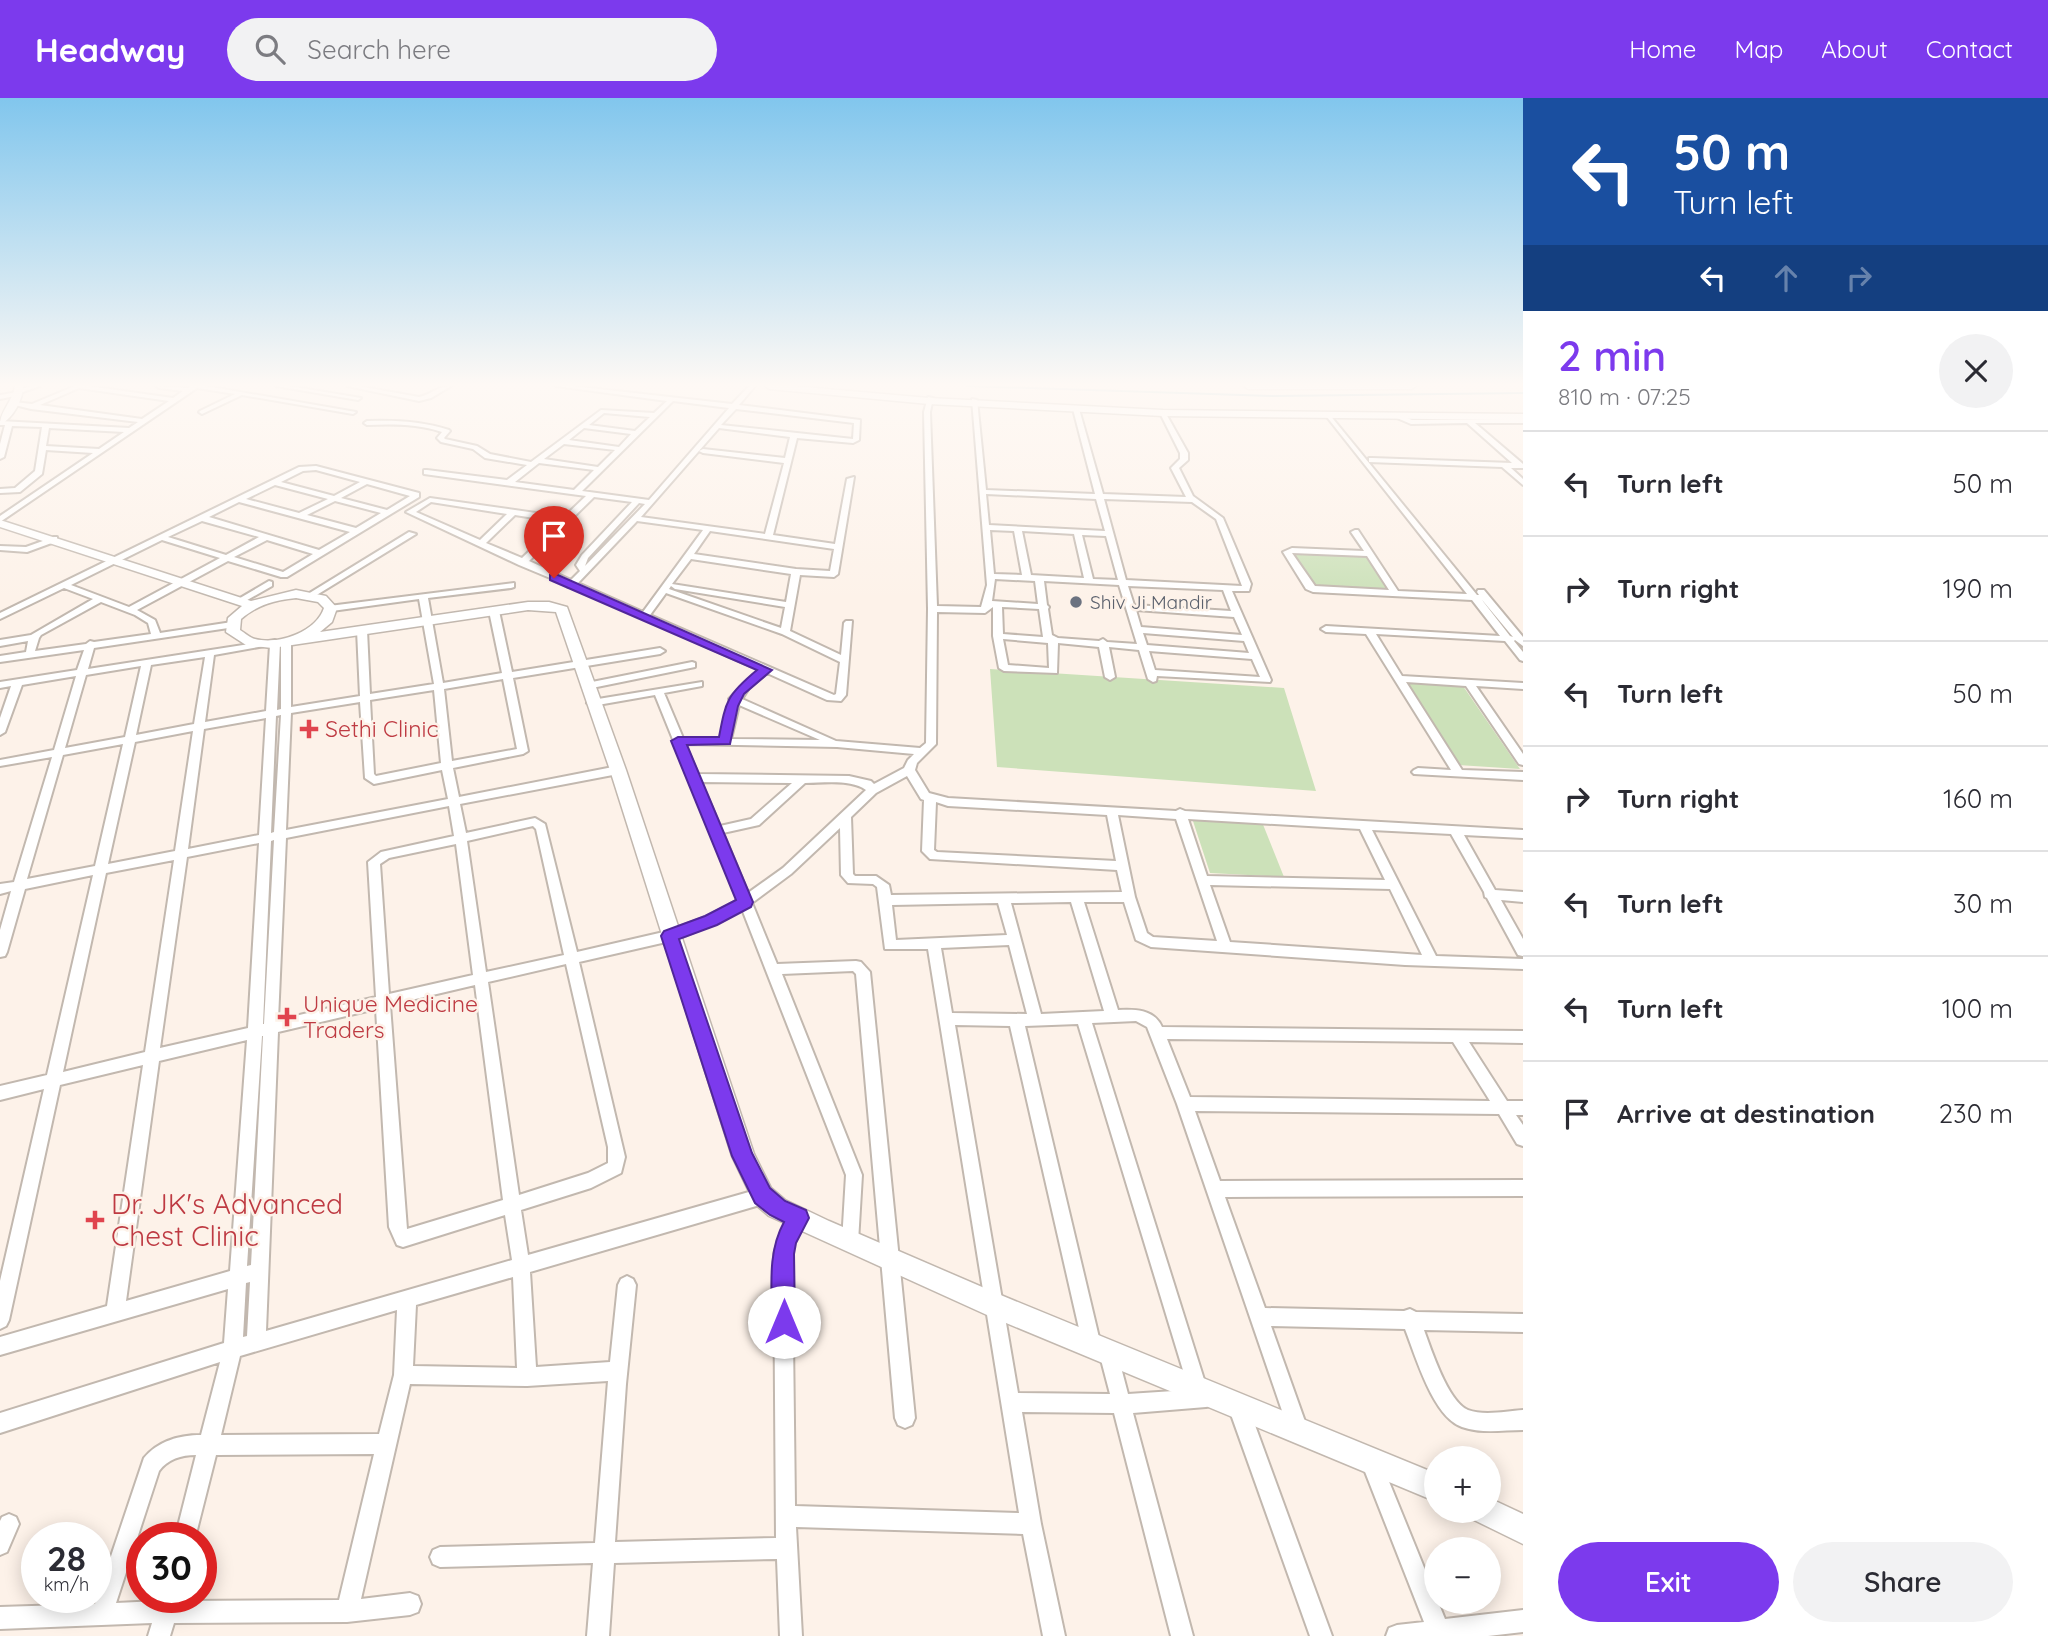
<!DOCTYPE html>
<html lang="en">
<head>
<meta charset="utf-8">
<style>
  :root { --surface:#fff; --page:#f2f2f3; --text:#2b2b33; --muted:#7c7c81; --line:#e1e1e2; --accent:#7c3aed }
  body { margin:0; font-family:Quicksand,sans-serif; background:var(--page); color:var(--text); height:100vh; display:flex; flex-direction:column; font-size:26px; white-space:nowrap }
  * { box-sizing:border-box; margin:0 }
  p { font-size:23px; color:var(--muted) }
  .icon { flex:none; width:38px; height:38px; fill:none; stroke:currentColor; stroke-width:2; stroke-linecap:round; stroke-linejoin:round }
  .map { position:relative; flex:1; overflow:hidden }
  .drawer { display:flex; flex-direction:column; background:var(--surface); width:525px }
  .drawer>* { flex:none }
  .banner { background:#1a4fa0; color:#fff; overflow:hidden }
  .buttons { position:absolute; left:1424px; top:1348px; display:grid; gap:14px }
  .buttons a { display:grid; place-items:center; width:77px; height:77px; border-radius:50%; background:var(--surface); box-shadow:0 4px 18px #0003; font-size:35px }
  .speed { position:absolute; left:21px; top:1424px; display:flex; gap:14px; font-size:35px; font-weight:700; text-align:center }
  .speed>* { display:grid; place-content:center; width:91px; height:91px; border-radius:50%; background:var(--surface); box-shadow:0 4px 18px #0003; line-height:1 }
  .speed small { font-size:18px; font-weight:400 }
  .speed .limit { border:10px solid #d22; background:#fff; color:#111 }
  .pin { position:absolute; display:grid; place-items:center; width:60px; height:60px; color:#fff; margin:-72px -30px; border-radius:50% 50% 50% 0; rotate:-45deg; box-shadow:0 0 7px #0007 }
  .pin .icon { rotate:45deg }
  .me { position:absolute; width:77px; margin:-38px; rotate:0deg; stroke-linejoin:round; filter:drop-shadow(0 0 5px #0008) }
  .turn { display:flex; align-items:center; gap:24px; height:147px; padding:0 35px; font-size:32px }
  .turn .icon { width:91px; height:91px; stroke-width:2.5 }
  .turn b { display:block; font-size:49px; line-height:60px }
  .lanes { display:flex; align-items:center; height:66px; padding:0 35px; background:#0003; justify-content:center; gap:35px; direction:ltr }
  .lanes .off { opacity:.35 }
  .round { display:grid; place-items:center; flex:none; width:74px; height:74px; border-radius:37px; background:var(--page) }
  .headline { display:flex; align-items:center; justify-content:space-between; height:119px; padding:0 35px }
  h1 { font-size:42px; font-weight:600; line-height:52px; color:var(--accent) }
  .primary-button { display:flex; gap:14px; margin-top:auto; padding:14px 35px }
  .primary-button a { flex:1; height:80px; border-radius:42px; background:var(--accent); color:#fff; font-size:28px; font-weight:600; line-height:80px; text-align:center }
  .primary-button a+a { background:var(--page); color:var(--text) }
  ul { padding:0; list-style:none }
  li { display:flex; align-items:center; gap:21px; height:105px; padding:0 35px; border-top:2px solid var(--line) }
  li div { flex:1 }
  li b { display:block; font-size:26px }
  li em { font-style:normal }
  header { display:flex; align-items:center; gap:42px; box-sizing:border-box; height:98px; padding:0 35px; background:var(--accent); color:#fff }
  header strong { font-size:33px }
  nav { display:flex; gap:38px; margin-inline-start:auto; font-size:24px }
  .search { width:490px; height:63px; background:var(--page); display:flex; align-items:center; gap:18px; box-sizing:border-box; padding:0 24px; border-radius:38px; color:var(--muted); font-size:26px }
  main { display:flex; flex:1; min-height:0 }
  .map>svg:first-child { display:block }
  .green { fill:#cce1b9 }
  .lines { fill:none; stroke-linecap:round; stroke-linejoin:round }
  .stream { stroke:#6dadb9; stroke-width:2 }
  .street-casing { stroke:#c2b8af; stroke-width:4 }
  .secondary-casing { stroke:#c2b8af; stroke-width:3 }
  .street { fill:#fff; fill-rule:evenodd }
  .secondary { fill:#fff; fill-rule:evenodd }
  .route { fill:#7c3aed; stroke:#51269a; stroke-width:2 }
  .worship-dot { fill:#6b7280; stroke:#fdf2e9; stroke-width:2.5 }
  .health-dot { fill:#e0444e; stroke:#fdf2e9; stroke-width:2.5 }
  .labels { text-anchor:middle; stroke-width:5; stroke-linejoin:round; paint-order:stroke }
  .far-worship-label { font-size:19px; fill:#5b616d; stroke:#fdf2e9; text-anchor:start }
  .health-label { font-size:23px; fill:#be3a42; stroke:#fdf2e9; text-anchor:start }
  .near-health-label { font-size:28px; fill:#be3a42; stroke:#fdf2e9; text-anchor:start }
</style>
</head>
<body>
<header>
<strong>Headway</strong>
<div class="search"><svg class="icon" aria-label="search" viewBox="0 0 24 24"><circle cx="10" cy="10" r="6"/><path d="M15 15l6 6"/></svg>Search here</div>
<nav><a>Home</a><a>Map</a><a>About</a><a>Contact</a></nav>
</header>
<main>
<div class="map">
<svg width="1523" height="1538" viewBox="0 0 1523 1538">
  <rect width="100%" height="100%" fill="#fdf2e9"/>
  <!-- green -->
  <path class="green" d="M1293 454 1366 458 1389 493 1313 489Z
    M990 571 1284 590 1316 693 997 669Z
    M1407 584 1463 588 1520 671 1458 667Z
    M1192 720 1262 724 1284 779 1210 775Z"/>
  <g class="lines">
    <!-- stream -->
    <path class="stream" d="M967 288 1273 298 1523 295"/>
    <!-- street casing -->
    <g class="street-casing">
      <path id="street" d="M32 288H40L20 295V297L0 301V297L18 294V292Z
        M75 288H88L173 300 183 293 159 290 156 288 188 290 191 288H206L356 314 353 316 242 297 202 316 199 314 200 313 235 296 197 290 0 424V418L93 355 46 352 42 376 20 394 0 395V391L15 390 35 373 42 329 12 328 4 359 0 361V346L5 327H0V323L129 330 138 324 31 311 11 306 14 304 32 306ZM79 290 169 303 142 321 40 307ZM49 330 124 334 99 351 46 348Z
        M276 288H289L361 300 358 302Z
        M347 288H358L419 299C430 297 440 287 451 288L431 300 419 303Z
        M556 288H572L732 306 749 288H755L739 307 860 322 859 342 853 345 797 340 773 437 835 446 847 381 854 379 838 476 834 479 800 477 790 533 841 557 844 525 846 523H852L846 597 841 603 827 602 767 575 749 590 742 601 836 643 920 650 926 645 928 511 924 314 928 299 933 300 930 314 937 508 981 509 987 487 972 301 977 302 986 392 1095 396 1073 311 1076 309 1079 311 1103 396 1186 399 1171 370 1180 361V355L1160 315 1165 314 1188 355V362L1179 370 1193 398 1223 420 1251 486 1249 493H1232L1271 582 1270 584 1157 578 1156 583 1153 584 1148 581 1139 552 1109 549 1115 579 1110 582 1105 579 1099 549 1058 545 1057 575 1004 573 999 570 993 538V509L985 515 937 514 936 646 917 665 915 672 929 695 948 700 1176 713 1180 711 1185 713 1523 732V740L1464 737 1495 792 1523 794V804L1501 802 1523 841V858L1518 857 1487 800 1485 799 1484 794 1451 736 1372 732 1436 858 1523 861V871L1405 867 1151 849 1136 842 1124 804H1084L1118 912C1135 911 1154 911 1162 929L1523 933V945L1469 944 1507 1003H1523V1017H1516L1523 1027V1048L1517 1046 1499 1016 1195 1013 1220 1083 1523 1082V1098L1225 1099 1265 1210 1404 1213 1410 1211 1416 1214 1523 1216V1234L1424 1232C1431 1251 1448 1304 1468 1312 1484 1318 1507 1313 1523 1312V1332C1503 1332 1482 1336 1462 1329 1433 1319 1416 1259 1405 1231L1271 1228 1308 1332 1305 1339 1298 1342 1291 1339 1177 1006 1147 929 1136 923 1092 925 1207 1291 1213 1293 1215 1300 1213 1307 1206 1309 1133 1315 1193 1538H1171L1114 1315 1022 1314 1041 1426 1065 1538H1043L1023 1436 796 1429 802 1538H780L777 1461 614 1465 609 1538H587L593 1465 440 1469 433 1466 430 1459 433 1452 440 1449 595 1445 608 1283 527 1288 410 1286 361 1501 410 1495 418 1498 421 1506 418 1514 410 1517 347 1524 174 1525 170 1538H148L152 1525 0 1531V1509L95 1506 144 1360C158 1343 180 1337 201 1337L220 1264 0 1335V1315L224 1245 228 1191 0 1257V1239L107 1208 143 967 60 987 9 1222 6 1228 0 1231V1183L44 991 0 1002V988L47 977 93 777 25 791 7 854 5 858 0 859V832L11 793 0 796V786L14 784 52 659 0 668V662L54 652 76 578 22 587 5 634 0 637V620L11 588 0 590V584L77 572 84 552 0 564V558L26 554 28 543 0 548V542L31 537 93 501 64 490 0 521V515L299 369 316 368 419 395V399L287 479H281L228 463 137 512 155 522 160 535 232 524 237 527 235 529 94 550 88 571 275 542 280 545 277 612 281 611V544L286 541 291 544V609L360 598 357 532 362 529 367 532 370 596 434 586 419 501 332 513 328 510 329 508 514 485V489L511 490 428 500 443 585 502 575 489 513 494 510 499 513 512 574 660 550 665 553 660 556 513 580 528 653 523 656 453 670 459 699 618 668 624 672 618 676 460 706 466 735 535 720 545 726 577 854 668 833 706 819 738 802 655 597 592 608 587 605 592 602 702 584V588L664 595 683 640 720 641 730 603 729 601 759 572 573 489H568L567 487 519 467 406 414 430 400 564 419 586 398 424 376V372H427L507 382 527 367 485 360 473 351 441 344 437 340 442 334C418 326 393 326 367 327L364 325 367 323C395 322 422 323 449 332L450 333 444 340 445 341 477 348 490 356 531 364 601 312 654 315 667 303ZM673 303 729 310 649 402 582 393ZM736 311 854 325 853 341 721 327ZM604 315 650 319 635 333 589 327ZM584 330 631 336 619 349 569 342ZM719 330 790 339 785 360 703 351 699 353 703 355 784 365 765 436 641 419ZM564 346 615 352 598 369 544 361ZM539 365 594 372 574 392 515 384ZM316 372 360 384 334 398 281 384 303 373ZM367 386 410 398 387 412 341 400ZM275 387 328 401 299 415 246 401ZM986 396 1096 401 1105 433 989 427ZM594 399 632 404 582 457 576 467 580 473 571 482 529 463ZM1104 401 1192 404 1216 421 1242 488 1126 482ZM335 403 381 415 356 430 307 417ZM239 404 350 434 319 452 209 419ZM431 404 507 416 480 442 416 414ZM639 405 645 406 585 468 588 460ZM515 417 560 424 522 460 486 445ZM202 423 259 439 226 457 168 439ZM637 423 703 432 643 514 578 485ZM990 432 1014 433 1022 477 994 476ZM710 433 834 451 830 473 796 471 694 456ZM1022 433 1074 436 1084 480 1031 477ZM1082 437 1106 438 1118 482 1093 481ZM162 442 220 460 129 509 71 487ZM267 442 313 456 283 474 234 459ZM691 461 791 476 786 504 672 486ZM995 481 1035 483 1038 506 992 503ZM1044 483 1119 487 1137 546 1107 544 1103 541 1099 543 1058 540 1052 537 1048 511 1049 509 1047 507ZM671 488 675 491 785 509 781 530 669 491ZM1128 488 1223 492 1231 513 1134 507ZM666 495 782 536 840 564 836 596 834 597 650 517ZM101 504 135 517 148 525 151 536 94 544 90 543 86 546 35 553 39 540 41 537ZM1002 509 1039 511 1043 539 1003 536ZM1136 512 1234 519 1242 537 1141 529ZM1143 535 1244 543 1249 555 1147 547ZM1003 541 1048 545 1049 570 1008 567ZM270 547 266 613 205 624 214 557ZM1149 553 1252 561 1260 579 1155 572ZM205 559 194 626 136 637 151 567ZM141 568 125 639 65 650 86 577ZM503 581 517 651 452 663 444 591ZM434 592 441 665 376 678 374 676 370 602ZM360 604 365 680 374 686 442 672 448 701 286 732 291 615ZM739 607 820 642 731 641ZM281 617 274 734 271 735 276 618ZM266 620 259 737 188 751 204 631ZM193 633 175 753 108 766 135 644ZM123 646 95 768 27 781 63 657ZM685 646 837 649 914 656 908 662 904 670 874 686 871 683 849 678 698 676ZM907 678 921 701 924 702 922 753 930 761 1117 772 1122 794 891 797 889 787 876 778H855L853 776 851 719 876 695ZM701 684 792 685 751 721 720 728ZM805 685C824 685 851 681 866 692L783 770 748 795 723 735 759 727ZM936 704 948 708 1107 717 1116 763 937 754 934 752ZM449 708 454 738 381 754 368 764 376 899 278 922 286 740ZM1118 717 1176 721 1217 843 1153 839 1147 835 1135 799ZM1188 721 1360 731 1385 782 1207 778ZM533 728 536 731 564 857 486 874 467 743ZM840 730 841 777 848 785 873 786 877 789 885 851H928L1019 1415 795 1408 792 1156 794 1145 806 1120 804 1114 798 1112 792 1114 780 1137 774 1156 776 1440 615 1444 626 1286 636 1187 633 1181 627 1178 621 1181 618 1187 610 1264 536 1269 530 1174 763 1106 769 1103 771 1098 769 1093 763 1090 528 1157 521 1112 591 1090 621 1075 625 1059 579 864 675 842 716 825 742 811 846 1077 842 1144 844 1150 850 1152 856 1150 858 1144 862 1077 782 876 853 873 856 876 895 1320 898 1327 905 1330 912 1327 915 1320 870 874 861 864 856 863 777 866 752 805 791 776ZM274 742 264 926H263L271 743ZM259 745 248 930 160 950 187 759ZM456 746 473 877 389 896 380 766 389 760ZM174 762 145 954 63 974 106 775ZM1210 787 1390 791 1422 857 1230 844ZM1071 804 1104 913 1041 916 1011 805ZM998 805 1007 837 896 842 892 807ZM1009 847 1027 916 952 915 941 850ZM566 866 608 1049V1065L588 1075 519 1097 488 884ZM475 887 503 1102 407 1131 390 907ZM376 911 389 1129 397 1147 403 1149 505 1117 512 1162 266 1233 278 934ZM1078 926 1189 1292 1128 1296 1117 1254 1114 1248 1108 1245 1102 1248 1099 1254 1110 1296 1018 1295 955 927 1010 928 1083 1248 1086 1254 1092 1257 1098 1254 1101 1248 1025 928ZM262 938H263L251 1167 247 1168ZM1167 941 1453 944 1490 1003 1190 999ZM247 942 230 1173 126 1203 159 963ZM513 1179 517 1270 413 1268 416 1207ZM250 1184 247 1238 243 1239 246 1185ZM397 1212 394 1277 379 1336 221 1337 240 1258ZM374 1356 339 1502 180 1503 181 1500H159L158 1503 116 1505 159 1373C168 1361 181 1357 196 1357L175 1440H195L216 1357Z
        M1329 316 1477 497H1479L1477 494 1478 492H1484L1523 539V548L1515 542 1514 543 1523 554V563L1520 562 1505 543 1376 536 1402 578 1523 585V591L1476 588 1523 656V667L1519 666 1466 588 1406 584 1462 672 1523 674V682L1414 676 1412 674 1414 672 1418 670 1451 672 1366 536 1326 534 1321 531 1326 528 1500 538 1472 502 1313 494 1306 491 1283 454 1292 450 1364 453 1351 434 1355 432H1358L1398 493 1467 496 1327 319 1326 318ZM1292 455 1367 458 1389 492 1315 488ZM1482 502 1483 503 1513 539 1510 538Z
        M1399 317 1412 322 1523 321V325H1475L1523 366V370H1511L1523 381V387L1502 369 1369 364V360H1372L1512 365 1467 325 1411 326 1397 320V318Z
        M409 434 416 436 315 498 308 496Z
        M54 439H57V443L27 454 0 452V448L26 449Z
        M269 483 272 484V488L242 505 235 503Z
        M692 564 695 565V569L587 591 582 588 587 585Z
        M1238 1298 1245 1301 1248 1308 1332 1538H1310L1228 1308 1231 1301Z
        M1372 1356 1379 1359 1445 1521 1523 1512V1534L1488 1538H1386L1389 1530 1397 1527 1424 1524 1362 1366 1365 1359Z
        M9 1416 16 1419 19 1426 7 1454 0 1457V1423L2 1419Z"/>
    </g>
    <!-- secondary casing -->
    <g class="secondary-casing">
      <path id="secondary" d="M15 288H23C23 302 13 320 0 327 0 313 13 303 15 288Z
        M765 288H793L929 300 1163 312 1523 316V322L1163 318 929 306 769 291Z
        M1244 288H1416L1412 291H1248Z
        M0 422 251 503 296 492 326 498 337 510 332 524 320 534 528 504H549L567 509 626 672 754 1056 771 1090 785 1102 829 1123 1003 1198 1437 1376V1404L987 1217 769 1118 755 1106 732 1058 610 672 556 514 528 512 272 550 246 547 226 534 228 520 242 508 0 429ZM296 500 318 504 324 510C316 534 279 547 255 541 250 540 245 535 240 532L241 521C257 507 275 502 296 500Z
        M1489 1400 1523 1416V1446L1474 1422 1470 1412H1489Z"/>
    </g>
    <!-- street -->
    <use href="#street" class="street"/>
    <!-- secondary -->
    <use href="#secondary" class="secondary"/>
  </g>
  <!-- sky -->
  <linearGradient id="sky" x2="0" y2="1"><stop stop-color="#81c6ed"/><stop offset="0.57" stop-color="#fef9f5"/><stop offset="1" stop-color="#fef9f5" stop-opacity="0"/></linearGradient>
  <rect width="1523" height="503" fill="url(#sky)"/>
  <!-- route -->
  <path class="route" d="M550 477H558L772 572 744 596 738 608 730 646 687 647 753 804 751 809 717 827 679 841 752 1055 770 1090 785 1103 806 1112 809 1120 796 1145 794 1156 795 1224 792 1232 784 1235 775 1232 772 1224C772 1190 767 1155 784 1124L770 1117 755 1105 732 1058 661 838 664 833 705 818 736 802 671 643 678 639H719C726 602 727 597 757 572L550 482Z"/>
  <!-- markers -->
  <circle class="worship-dot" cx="1076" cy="504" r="7"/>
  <g class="health-dot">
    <path d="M305.5 620.5h7v7h7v7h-7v7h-7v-7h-7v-7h7z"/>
    <path d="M283.5 908.5h7v7h7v7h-7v7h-7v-7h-7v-7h7z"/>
    <path d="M91.5 1111.5h7v7h7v7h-7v7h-7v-7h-7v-7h7z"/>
  </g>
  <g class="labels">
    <!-- far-worship labels -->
    <g class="far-worship-label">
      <text x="1090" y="511">Shiv Ji Mandir</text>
    </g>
    <!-- health labels -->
    <g class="health-label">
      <text x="325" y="639">Sethi Clinic</text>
      <text x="303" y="914">Unique Medicine<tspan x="303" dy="26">Traders</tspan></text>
    </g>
    <!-- near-health labels -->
    <g class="near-health-label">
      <text x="111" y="1116">Dr. JK's Advanced<tspan x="111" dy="32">Chest Clinic</tspan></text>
    </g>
  </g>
</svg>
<div class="buttons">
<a>+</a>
<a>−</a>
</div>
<div class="speed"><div>28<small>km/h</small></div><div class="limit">30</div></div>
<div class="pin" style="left:554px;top:480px;background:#d93025"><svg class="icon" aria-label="arrive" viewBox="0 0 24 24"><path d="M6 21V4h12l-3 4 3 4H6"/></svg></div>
<svg class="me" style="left:784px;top:1224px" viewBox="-20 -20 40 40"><circle r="19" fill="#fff"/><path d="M0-13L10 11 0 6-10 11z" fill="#7c3aed"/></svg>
</div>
<section class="drawer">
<div class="banner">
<div class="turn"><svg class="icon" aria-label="left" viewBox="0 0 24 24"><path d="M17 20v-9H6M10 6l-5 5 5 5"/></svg><div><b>50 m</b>Turn left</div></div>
<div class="lanes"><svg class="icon" aria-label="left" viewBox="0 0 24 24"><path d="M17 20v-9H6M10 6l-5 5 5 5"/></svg><svg class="icon off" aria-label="ahead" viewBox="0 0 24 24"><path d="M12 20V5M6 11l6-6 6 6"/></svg><svg class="icon off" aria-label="right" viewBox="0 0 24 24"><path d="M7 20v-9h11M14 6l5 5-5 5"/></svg></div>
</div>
<div class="headline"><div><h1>2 min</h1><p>810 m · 07:25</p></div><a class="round"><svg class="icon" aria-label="close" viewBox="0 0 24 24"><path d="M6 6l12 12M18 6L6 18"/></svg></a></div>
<ul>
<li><svg class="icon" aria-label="left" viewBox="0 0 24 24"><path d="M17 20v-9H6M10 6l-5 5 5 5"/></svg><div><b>Turn left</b></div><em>50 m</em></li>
<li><svg class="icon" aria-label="right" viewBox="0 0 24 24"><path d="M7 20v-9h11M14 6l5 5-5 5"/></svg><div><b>Turn right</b></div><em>190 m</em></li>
<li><svg class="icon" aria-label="left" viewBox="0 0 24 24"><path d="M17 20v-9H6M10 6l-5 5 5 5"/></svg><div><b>Turn left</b></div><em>50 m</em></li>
<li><svg class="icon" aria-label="right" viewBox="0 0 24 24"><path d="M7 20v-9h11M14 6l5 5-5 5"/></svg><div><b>Turn right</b></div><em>160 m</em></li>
<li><svg class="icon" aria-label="left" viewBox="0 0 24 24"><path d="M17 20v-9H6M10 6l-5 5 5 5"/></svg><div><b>Turn left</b></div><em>30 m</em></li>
<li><svg class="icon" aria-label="left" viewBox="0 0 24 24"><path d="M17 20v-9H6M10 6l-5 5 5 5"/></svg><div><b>Turn left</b></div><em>100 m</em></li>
<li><svg class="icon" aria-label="arrive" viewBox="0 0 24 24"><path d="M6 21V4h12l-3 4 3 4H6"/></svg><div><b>Arrive at destination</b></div><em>230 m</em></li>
</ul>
<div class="primary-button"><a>Exit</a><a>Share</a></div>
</section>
</main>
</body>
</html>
